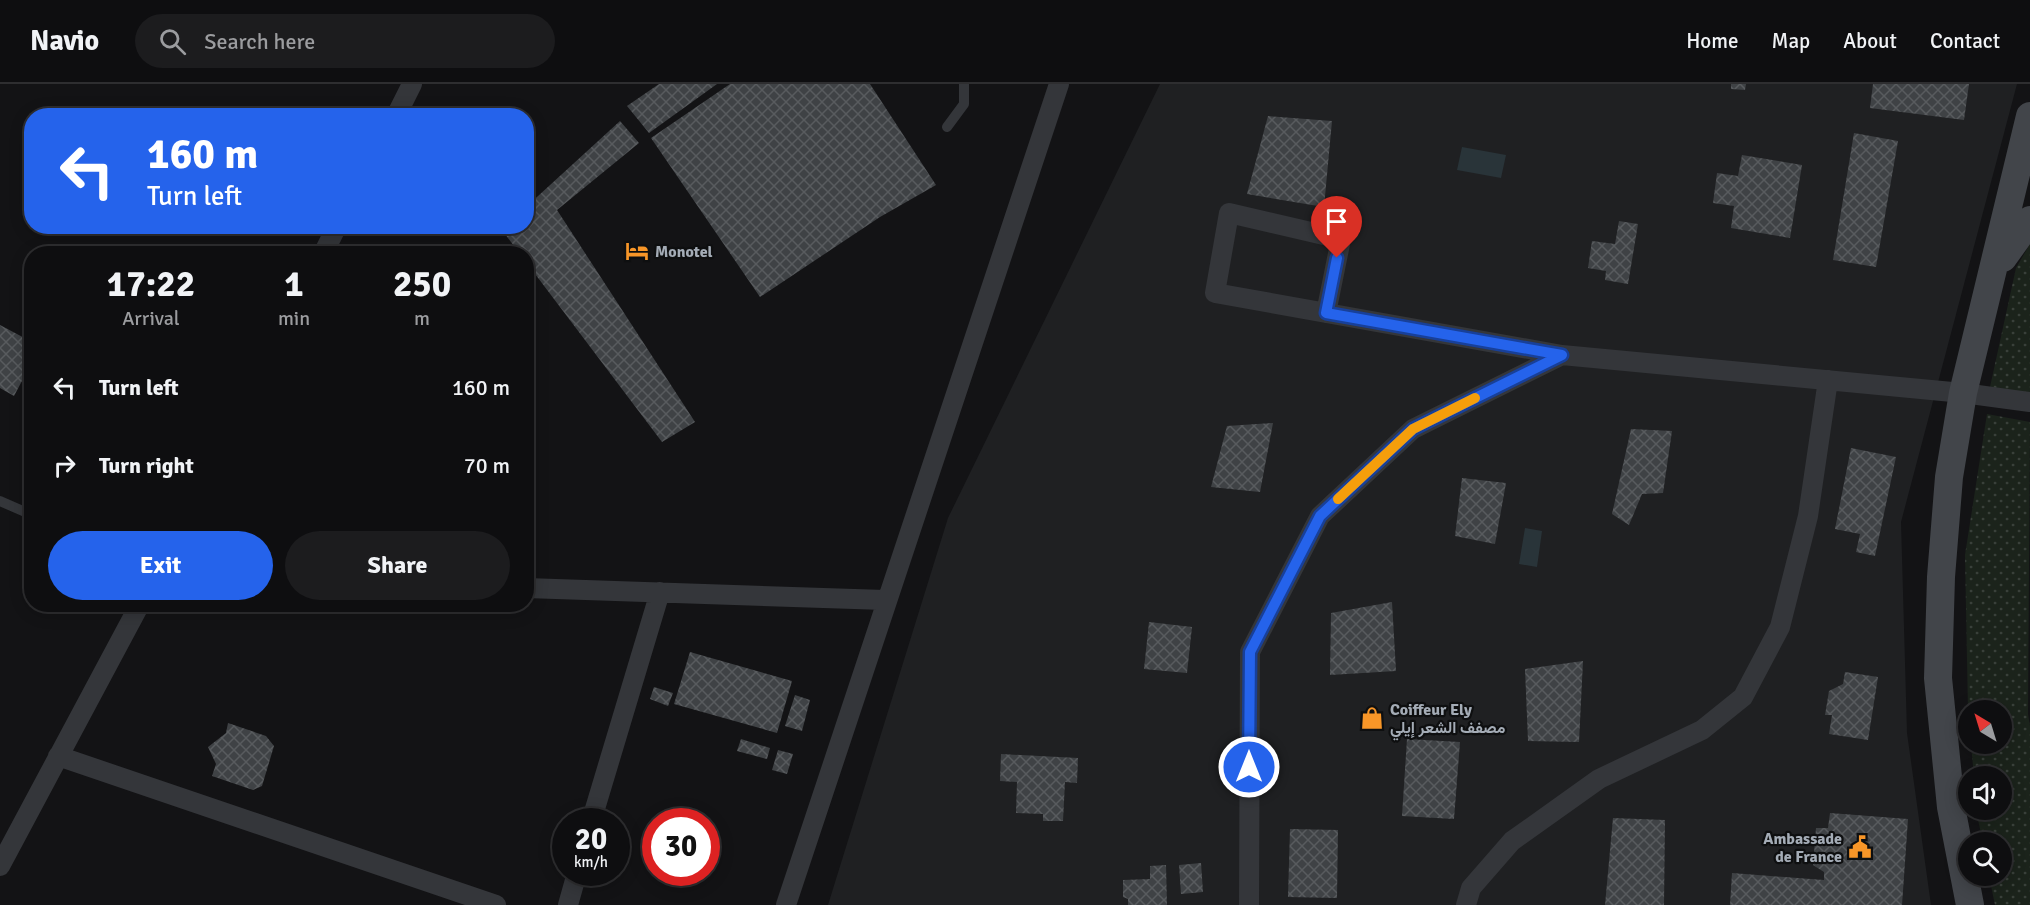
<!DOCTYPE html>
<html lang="en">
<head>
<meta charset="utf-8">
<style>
  :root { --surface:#0e0e10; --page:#1c1c1e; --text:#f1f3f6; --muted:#9b9c9f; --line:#2e2e30; --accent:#2563eb }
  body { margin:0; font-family:Signika,Vazirmatn,sans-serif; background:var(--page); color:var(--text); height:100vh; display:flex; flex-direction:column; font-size:22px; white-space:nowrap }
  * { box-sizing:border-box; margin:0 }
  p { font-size:20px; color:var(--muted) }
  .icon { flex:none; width:33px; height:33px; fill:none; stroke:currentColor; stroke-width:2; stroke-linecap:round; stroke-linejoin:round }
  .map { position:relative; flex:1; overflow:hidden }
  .drawer { position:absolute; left:24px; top:162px; width:510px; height:366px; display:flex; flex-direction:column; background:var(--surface); border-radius:24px; box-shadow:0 3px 15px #0003,0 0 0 2px var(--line) }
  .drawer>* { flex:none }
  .guide { position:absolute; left:24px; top:24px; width:510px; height:126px; border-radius:24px; box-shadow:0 3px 15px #0003,0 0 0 2px var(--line); background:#2563eb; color:#fff; overflow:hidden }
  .needle { width:39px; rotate:322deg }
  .tools { position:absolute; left:1958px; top:616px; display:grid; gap:12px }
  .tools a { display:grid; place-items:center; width:54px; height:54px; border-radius:50%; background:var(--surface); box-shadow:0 3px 15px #0003,0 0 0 2px var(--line); font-size:30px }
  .speed { position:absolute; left:552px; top:724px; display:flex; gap:12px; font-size:30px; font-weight:700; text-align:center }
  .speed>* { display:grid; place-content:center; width:78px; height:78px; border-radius:50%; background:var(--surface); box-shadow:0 3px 15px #0003,0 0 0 2px var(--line); line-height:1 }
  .speed small { font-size:15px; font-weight:400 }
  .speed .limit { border:9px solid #d22; background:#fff; color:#111 }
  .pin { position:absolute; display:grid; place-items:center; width:51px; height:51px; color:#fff; margin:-62px -26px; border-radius:50% 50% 50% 0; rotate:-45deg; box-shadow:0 0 6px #0007 }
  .pin .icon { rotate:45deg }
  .me { position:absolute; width:66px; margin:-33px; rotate:0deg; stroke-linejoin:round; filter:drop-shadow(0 0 4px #0008) }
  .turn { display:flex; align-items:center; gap:21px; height:126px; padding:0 24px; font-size:27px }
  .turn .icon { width:78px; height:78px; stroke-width:2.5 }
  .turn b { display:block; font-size:42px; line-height:51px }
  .eta { display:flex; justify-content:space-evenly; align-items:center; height:102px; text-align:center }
  .eta b { font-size:36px; font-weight:700; line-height:42px }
  .action { display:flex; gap:12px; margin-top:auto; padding:12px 24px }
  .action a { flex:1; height:69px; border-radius:36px; background:var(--accent); color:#fff; font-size:24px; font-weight:700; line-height:69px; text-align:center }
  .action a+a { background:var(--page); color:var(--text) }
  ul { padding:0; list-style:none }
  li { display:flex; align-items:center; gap:18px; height:78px; padding:0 24px }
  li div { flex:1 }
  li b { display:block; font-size:22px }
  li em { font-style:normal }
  header { display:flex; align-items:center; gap:36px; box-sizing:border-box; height:84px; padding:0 30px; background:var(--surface); border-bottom:2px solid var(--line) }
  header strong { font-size:28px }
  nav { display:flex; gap:33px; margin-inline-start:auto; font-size:21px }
  .search { width:420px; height:54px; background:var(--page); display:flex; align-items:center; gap:15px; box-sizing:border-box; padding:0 21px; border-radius:33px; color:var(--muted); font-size:22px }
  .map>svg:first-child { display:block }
  .built { fill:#1f2022 }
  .park { fill:url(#park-dots) }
  .water { fill:#293439 }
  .building { fill:url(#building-cross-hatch) }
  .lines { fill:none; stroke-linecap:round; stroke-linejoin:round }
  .lane { stroke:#34363a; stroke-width:10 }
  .street { stroke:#34363a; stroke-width:20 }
  .secondary { stroke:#42454a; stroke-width:28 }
  .route-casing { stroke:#184099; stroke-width:15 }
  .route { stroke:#2563eb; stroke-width:10 }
  .slow { stroke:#f59e0b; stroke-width:10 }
  .labels { text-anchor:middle; stroke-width:4.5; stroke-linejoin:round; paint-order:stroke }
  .poi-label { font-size:16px; font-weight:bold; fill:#a4acb6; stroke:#0e0f10; text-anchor:start }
</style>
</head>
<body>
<header>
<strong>Navio</strong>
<div class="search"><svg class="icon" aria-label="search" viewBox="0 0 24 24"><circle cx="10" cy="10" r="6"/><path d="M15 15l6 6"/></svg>Search here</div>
<nav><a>Home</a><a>Map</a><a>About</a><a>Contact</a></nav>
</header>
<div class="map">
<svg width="2030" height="821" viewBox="0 0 2030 821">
  <defs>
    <pattern id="park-dots" width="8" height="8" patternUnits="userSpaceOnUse" patternTransform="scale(1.5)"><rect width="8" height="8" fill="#1b231b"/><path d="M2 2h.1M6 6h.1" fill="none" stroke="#39403a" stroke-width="1.8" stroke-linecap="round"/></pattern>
    <pattern id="building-cross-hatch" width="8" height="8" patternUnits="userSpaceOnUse" patternTransform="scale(1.5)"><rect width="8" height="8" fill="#3f4245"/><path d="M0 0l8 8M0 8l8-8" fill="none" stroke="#585b5e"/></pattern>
  </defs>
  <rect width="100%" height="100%" fill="#131315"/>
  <!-- built -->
  <path class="built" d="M1160 0H2017L1901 438 1907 649 1931 821H828L948 434Z"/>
  <!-- park -->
  <path class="park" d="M2030 160V312L1990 303 2016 184Z
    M1987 330 2030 338 2028 630 2030 642V821H1995L1989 792H2001V759H1983L1976 726H2001V693H1974L1971 660H2001V627H1968L1965 471Z"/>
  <!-- water -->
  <path class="water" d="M1462 63 1506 71 1501 94 1457 86Z
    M1525 444 1542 447 1537 483 1519 480Z"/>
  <!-- building -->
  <path class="building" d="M659 0H717L649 49 627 22Z
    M730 0H870L936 101 880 133 760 213 651 54Z
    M1731 0H1746L1745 6 1731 5Z
    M1873 0H1969L1964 36 1870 24Z
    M1268 32 1332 37 1324 123 1247 110Z
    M620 37 639 59 557 126 695 338 662 358 526 178V170H520L502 146 506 142H526V123Z
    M1854 49 1898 57 1876 183 1833 176Z
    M1742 71 1802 81 1790 154 1731 144 1734 122 1713 119 1717 89 1738 92Z
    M1619 137 1638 140 1628 200 1605 196 1606 187 1588 184 1592 157 1615 160Z
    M169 161 182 170H165Z
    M0 241 32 258V278L14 312 0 304Z
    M1273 339 1260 408 1211 403 1227 342Z
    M1631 345 1672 347 1663 409 1642 410 1629 441 1612 430Z
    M1851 364 1896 373 1875 472 1856 468 1860 450 1835 445Z
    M1462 394 1506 399 1495 460 1455 452Z
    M1392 518 1396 587 1330 591 1331 529Z
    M1149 538 1192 543 1187 589 1144 585Z
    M690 568 792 597 777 649 674 620Z
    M1583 577 1579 658 1528 657 1525 585Z
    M1845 588 1878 593 1868 656 1829 650 1832 631H1825L1829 607 1843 600Z
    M654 603 673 609 668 622 650 615Z
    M795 611 810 616 802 647 785 642Z
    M228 639 266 652 274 662 262 702 253 706 212 692 216 680 208 663 226 649Z
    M741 655 770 664 767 675 737 667Z
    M1407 655 1460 658 1454 735 1402 732Z
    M778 666 793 670 787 690 772 686Z
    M1001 670 1078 674 1077 699 1065 698 1063 737H1043V730L1016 729 1017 698 1000 697Z
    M1830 729 1908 735 1902 821H1730L1732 789 1824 796V788L1813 781 1816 744H1828Z
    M1613 734 1665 736 1664 821H1605Z
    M1290 745 1338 746 1337 814 1288 813Z
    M1201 779 1203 808 1181 810 1179 781Z
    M1166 781 1167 821H1128V815L1123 813V796L1150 795V782Z"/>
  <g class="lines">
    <!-- lane -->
    <path class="lane" d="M947 43 964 20V0
      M0 417 32 431"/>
    <!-- street -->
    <path class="street" d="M396 32 412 0
      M323 170 337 142
      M1326 229 1341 155 1229 129 1215 209 1562 271
      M526 504 885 516
      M58 672 496 821
      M591 738 660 508
      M0 782 140 520
      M568 821 577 789
      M786 821 1059 0
      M1249 821 1250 568 1320 432 1413 345 1562 271 1963 309 2030 318
      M1466 821 1471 804 1512 757 1599 695 1702 646 1743 613 1780 543 1808 432 1828 296"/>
    <!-- secondary -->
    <path class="secondary" d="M2003 174 2030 136
      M1970 821 1951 723 1938 594 1941 493 1949 393 1963 309 2030 32"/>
  </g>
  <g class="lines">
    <!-- route casing -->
    <g class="route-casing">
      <path id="route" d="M1249 683 1250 568 1320 432 1413 345 1562 271 1326 229 1337 174"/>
    </g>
    <!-- route -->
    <use href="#route" class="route"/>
    <!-- slow -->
    <path class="slow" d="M1338 415 1413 345 1475 314"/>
  </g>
  <!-- icons -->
  <defs>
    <g id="hotel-bare" transform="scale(1.8)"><path d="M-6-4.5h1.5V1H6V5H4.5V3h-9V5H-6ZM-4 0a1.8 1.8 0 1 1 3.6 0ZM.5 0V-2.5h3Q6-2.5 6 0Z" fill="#f89628" stroke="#0e0f10" stroke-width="2.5" paint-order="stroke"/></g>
    <g id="shop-bare" transform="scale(1.8)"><path d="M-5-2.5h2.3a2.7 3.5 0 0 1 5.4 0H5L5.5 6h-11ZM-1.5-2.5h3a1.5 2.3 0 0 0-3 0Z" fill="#f89628" stroke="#0e0f10" stroke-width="2.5" paint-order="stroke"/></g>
    <g id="civic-bare" transform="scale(1.8)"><path d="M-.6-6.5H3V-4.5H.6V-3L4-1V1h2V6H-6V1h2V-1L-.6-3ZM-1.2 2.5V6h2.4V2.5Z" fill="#f89628" stroke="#0e0f10" stroke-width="2.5" paint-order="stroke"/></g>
  </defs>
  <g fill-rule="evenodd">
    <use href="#hotel-bare" x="637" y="167"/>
    <use href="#shop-bare" x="1372" y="634"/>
    <use href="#civic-bare" x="1860" y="763"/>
  </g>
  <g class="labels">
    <!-- poi labels -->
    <g class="poi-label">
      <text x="655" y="173">Monotel</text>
      <text x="1390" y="631">Coiffeur Ely<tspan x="1390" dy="18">مصفف الشعر إيلي</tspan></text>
      <text x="1842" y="760" text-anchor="end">Ambassade<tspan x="1842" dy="18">de France</tspan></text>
    </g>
  </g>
</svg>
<div class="tools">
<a><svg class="needle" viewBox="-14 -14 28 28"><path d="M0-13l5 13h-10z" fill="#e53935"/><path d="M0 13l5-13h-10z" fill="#9b9c9f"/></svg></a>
<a><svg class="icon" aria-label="sound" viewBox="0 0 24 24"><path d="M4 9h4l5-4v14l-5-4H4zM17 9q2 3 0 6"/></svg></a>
<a><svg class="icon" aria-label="search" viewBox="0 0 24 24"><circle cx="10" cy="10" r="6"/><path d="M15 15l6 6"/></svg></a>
</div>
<div class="speed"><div>20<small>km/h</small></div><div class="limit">30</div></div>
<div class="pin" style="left:1337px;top:174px;background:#d93025"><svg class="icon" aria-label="arrive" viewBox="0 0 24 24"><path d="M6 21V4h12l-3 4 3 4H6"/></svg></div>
<svg class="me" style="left:1249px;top:683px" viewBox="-20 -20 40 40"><circle r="17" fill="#2563eb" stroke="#fff" stroke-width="3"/><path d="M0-11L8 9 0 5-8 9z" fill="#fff"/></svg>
<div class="guide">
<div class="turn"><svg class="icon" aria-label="left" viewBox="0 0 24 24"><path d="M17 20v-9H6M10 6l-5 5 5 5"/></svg><div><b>160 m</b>Turn left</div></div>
</div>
<section class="drawer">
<div class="eta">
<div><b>17:22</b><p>Arrival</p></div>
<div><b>1</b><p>min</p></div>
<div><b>250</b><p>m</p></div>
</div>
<ul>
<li><svg class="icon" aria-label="left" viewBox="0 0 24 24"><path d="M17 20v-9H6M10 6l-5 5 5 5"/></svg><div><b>Turn left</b></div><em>160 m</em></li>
<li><svg class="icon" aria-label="right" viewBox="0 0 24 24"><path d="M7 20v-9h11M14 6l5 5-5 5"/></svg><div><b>Turn right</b></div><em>70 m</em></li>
</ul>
<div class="action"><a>Exit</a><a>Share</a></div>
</section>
</div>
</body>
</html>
